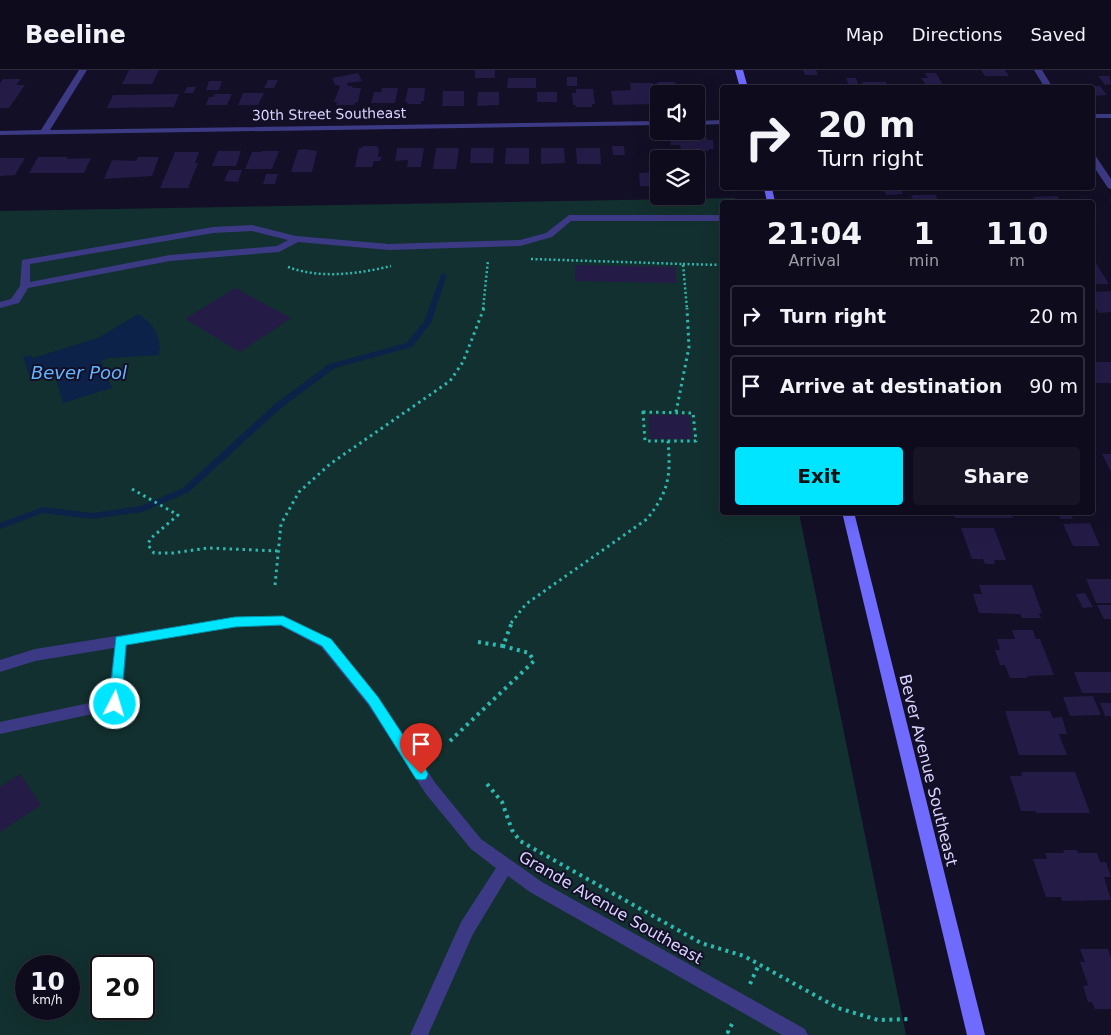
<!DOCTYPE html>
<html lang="en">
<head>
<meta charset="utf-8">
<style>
  :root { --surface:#0e0b1c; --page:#171425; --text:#f1f3f6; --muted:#9b9ba3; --line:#2e2b3b; --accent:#00e5ff }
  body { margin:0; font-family:"DejaVu Sans",sans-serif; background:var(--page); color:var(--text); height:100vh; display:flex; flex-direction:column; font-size:19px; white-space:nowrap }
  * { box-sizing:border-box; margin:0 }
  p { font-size:16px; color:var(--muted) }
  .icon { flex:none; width:28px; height:28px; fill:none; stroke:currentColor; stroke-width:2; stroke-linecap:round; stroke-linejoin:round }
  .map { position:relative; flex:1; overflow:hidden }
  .drawer { position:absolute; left:720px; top:130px; width:375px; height:315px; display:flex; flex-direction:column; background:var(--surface); border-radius:5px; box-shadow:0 5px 20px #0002,0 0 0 1px var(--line) }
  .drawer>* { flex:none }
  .banner { position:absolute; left:720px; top:15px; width:375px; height:105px; border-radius:5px; box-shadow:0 5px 20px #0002,0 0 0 1px var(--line); background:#0e0b1c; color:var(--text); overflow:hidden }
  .tools { position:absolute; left:650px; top:15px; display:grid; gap:10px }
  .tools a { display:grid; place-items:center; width:55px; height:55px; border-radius:5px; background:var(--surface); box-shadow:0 5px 20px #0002,0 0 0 1px var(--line); font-size:25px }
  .speed { position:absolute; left:15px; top:885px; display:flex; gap:10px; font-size:25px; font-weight:700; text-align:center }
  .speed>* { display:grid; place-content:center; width:65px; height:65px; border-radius:50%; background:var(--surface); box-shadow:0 5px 20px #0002,0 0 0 1px var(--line); line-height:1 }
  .speed small { font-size:12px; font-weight:400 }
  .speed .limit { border:2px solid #111; border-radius:8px; background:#fff; color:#111 }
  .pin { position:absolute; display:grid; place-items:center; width:42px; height:42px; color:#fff; margin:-51px -21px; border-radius:50% 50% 50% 0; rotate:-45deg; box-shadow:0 0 5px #0007 }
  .pin .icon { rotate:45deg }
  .me { position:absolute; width:55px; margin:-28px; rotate:5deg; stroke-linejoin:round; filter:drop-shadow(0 0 4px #0008) }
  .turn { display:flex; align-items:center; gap:18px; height:105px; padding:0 15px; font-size:22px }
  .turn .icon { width:65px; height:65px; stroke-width:2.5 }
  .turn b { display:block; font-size:35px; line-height:42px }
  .eta { display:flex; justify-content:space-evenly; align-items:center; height:85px; text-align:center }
  .eta b { font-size:30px; font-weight:700; line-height:35px }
  .action { display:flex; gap:10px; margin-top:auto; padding:10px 15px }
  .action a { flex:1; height:58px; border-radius:5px; background:var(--accent); color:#111; font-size:20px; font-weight:700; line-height:58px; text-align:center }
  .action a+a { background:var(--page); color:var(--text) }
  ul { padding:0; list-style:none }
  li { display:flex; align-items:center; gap:15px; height:62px; margin:0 10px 8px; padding:0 5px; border:2px solid var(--line); border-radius:5px }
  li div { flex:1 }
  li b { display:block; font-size:19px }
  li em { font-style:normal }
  header { display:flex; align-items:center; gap:30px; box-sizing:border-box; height:70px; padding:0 25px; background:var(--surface); border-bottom:1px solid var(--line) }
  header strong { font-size:24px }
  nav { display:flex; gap:28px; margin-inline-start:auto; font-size:18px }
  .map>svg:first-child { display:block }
  .green { fill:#12302f; fill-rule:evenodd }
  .water { fill:#0c2248 }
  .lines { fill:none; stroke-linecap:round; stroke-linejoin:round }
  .stream { fill:#0c2248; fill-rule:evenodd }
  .building { fill:#241b47 }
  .path-far2 { stroke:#2fb8b0; stroke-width:2.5; stroke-dasharray:2 2.5; stroke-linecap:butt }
  .path-far1 { stroke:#2fb8b0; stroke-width:3; stroke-dasharray:2.5 4; stroke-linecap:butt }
  .path { stroke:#2fb8b0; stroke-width:4; stroke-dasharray:3 4.5; stroke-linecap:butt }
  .lane { fill:#3d3a85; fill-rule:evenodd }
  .street { fill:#3d3a85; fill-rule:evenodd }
  .secondary { fill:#6f6bff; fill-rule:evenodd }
  .route { fill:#00e5ff; stroke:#0095a6 }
  .labels { text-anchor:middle; stroke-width:4; stroke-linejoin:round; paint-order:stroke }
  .far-street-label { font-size:14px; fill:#d9d4ff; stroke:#130f26 }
  .street-label { font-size:16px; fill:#d9d4ff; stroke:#130f26 }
  .water-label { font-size:18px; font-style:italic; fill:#62b6ff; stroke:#130f26 }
</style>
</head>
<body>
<header>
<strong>Beeline</strong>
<nav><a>Map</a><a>Directions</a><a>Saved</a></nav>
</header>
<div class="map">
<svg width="1111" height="965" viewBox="0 0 1111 965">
  <rect width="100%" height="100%" fill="#130f26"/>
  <!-- green -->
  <path class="green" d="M735 128 736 132H722V442L799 443 906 965H0V141ZM26 896H69V939H26ZM101 896H144V939H101Z"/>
  <!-- water -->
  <path class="water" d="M138 244C154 254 162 267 159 285L109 288 101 291 112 318 63 333 53 298 29 305 23 287 31 285 33 288 98 268Z"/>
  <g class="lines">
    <!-- stream -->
    <path class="stream" d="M444 203 447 205 431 253 412 277 335 298 281 338 189 422 142 442 92 449 43 443 0 459V453L43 437 92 443 141 436 183 418 275 334 329 294 406 273 424 252 441 205Z"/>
  </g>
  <!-- building -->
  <path class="building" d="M129 0H159L152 14H122Z
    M475 0H495V8H475Z
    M803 0H816L818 5H805Z
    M981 0H1005L1009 6H985Z
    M358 3 362 11 347 13 348 16H353L352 18H361L358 32 355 33 354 35H336L337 32H334L340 16 335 15 332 8Z
    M925 3H936L943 15H926L921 8H928Z
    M1098 6H1109L1111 14 1105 15Z
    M567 7H577V16H567Z
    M508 8H536V18H507Z
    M846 8H856L859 16H849Z
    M3 9H21L16 15H25L9 38H0V13Z
    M268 10H278L274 18H264Z
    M209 11H222L219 20H206Z
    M657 12H675L676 18H658Z
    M862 12H886L888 18H864Z
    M630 13H653L657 34 613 35 611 21 631 20Z
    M1092 16H1100L1107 25 1092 26Z
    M187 17H196L193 23H184Z
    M382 18H398L395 33H371L374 22H381Z
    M408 18H425L424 31H421V34H407L408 32H405Z
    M576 19H593L595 34H592V37H576V35H573L572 23H576Z
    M673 19H696L697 24H673Z
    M443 21H464V36H442Z
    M478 22H499V35L477 36Z
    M537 22H557V32H537Z
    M243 23H264L258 35H238Z
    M179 24 174 37 107 38 113 25Z
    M215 24H232L227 35H206L209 27H213Z
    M670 68H707V70H713L714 79H709V81H681L680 75H671Z
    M363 76H378L377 78H379L378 87H382L380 91H374L372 97H355L359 78H362Z
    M612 76H624L625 85H613Z
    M397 78H424L421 97H407L408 90 395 91Z
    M436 78H459L456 99H433Z
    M471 78H494L493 93H470Z
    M506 78H529V94H505Z
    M541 78H564L565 93 541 94Z
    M576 78H600L601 94H577Z
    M304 79 317 81 312 102H291L298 80Z
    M218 81H241L236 96H212Z
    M262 81H279L272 99H245L252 82H261Z
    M175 82H199L195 93H198L188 118H160Z
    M38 87H67V89L91 88 84 103H29Z
    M138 87H159L152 106 104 109 112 90 136 91Z
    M0 88H25L15 105 0 106Z
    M229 100H242L238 112 224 111Z
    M659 102V116H640L639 103Z
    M266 104H278L275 114H263Z
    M848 118H875L876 120H849Z
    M883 118H900L903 124 886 125Z
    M1045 118H1068L1069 120H1047Z
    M911 125H936L938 131H946L947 132H914Z
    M1057 126 1061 132H1036L1033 127Z
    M855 130H881L882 132H856Z
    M1092 187 1109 214H1092Z
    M575 195 675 197 676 213 575 211Z
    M235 218 291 248 240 282 185 249Z
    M1111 221V242L1099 243 1092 232V222Z
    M1092 292H1111V313H1095L1092 308Z
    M649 345H690L692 369H650Z
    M1102 384H1111V402Z
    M953 442H1011L1013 448H955Z
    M1058 442H1070L1073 449H1061Z
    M1090 453 1100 476H1073L1063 454Z
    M961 458H994L1006 490H994L995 494H985L983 489H972Z
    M1086 509H1111V533H1096Z
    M979 515H1032L1042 543H1039L1041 548H1022L1020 544 979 543 973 524H982Z
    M1085 523 1093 537 1083 538 1076 524Z
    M1097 535H1111V549H1104Z
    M1012 560H1033L1036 569H1040L1054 605 1027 606 1028 608H1010L1005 595H1000L995 580H1000L997 569H1015Z
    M1074 602H1111V623H1082Z
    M1093 626 1101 645 1070 646 1063 627Z
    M1100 633H1111V646H1105Z
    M1005 641H1050L1053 648 1062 647 1067 664H1059L1067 685H1019Z
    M1021 702H1075L1090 743H1036L1035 741H1021L1010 706H1022Z
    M20 704 41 735 0 762V717Z
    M1063 780H1077L1078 783H1097L1100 792H1106L1111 807H1104L1111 830 1062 831 1061 827H1046L1033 789H1047L1045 783H1064Z
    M1080 879H1108L1111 888V939H1095L1092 932H1088L1083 916 1088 915 1080 892H1085Z"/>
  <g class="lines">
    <!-- path-far2 -->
    <path class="path-far2" d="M531 189 683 194 687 239
      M683 194 722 195
      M288 197C320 209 358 204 391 196
      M483 239 488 190"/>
    <!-- path-far1 -->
    <path class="path-far1" d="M643 342 693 343 696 371H645Z
      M676 342 689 277 687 238
      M132 419 178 445 150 469 148 475 154 483H173L208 478 278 481
      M275 515 281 454 299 422 330 394 450 311 463 292 484 238
      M511 553 526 534 647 449C669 421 671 406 668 371"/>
    <!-- path -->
    <path class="path" d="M478 572 503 576
      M450 671 534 591 529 583 503 576 512 552
      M487 714 502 732 512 760 520 771 701 873 744 886 838 938 878 950 911 949
      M750 914 759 894
      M732 954 728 962 733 965"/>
    <!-- lane -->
    <path class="lane" d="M569 145H722V151H571L552 167 520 176 389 180 298 172 279 182 170 191 28 218 19 233 0 238V232L11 229 20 216 22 190 213 157 252 155 296 166 389 174 520 170 546 163ZM252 161 288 170 277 176 170 185 30 212V194L213 163Z
      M283 546 331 569 378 627 436 714 481 769 542 812 805 959 808 965H782L530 822 508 806 473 864 428 965H410L461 852 496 798 471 779 426 724 368 635 321 577 281 556 235 557 127 575 122 634 120 638 0 664V652L108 629 114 578 35 591 0 602V590L35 579 235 547Z"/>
    <!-- street -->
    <path class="street" d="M79 0H87L50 60 659 51V55L0 65V61L41 60Z
      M1034 0H1042L1053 18H1045Z
      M1092 44H1111V48H1092Z
      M722 50V54L696 55V51Z
      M1092 85H1095L1111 109V119L1108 118 1092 94Z"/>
    <!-- secondary -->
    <path class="secondary" d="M735 0H743L748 18H740Z
      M764 118H772L775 132H767Z
      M842 442H854L985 965H967Z"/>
  </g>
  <!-- route -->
  <path class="route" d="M283 546 331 569 378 627 426 700 428 704 426 709 421 710 416 709 369 634 322 576 281 555 235 557 126 575 121 634 120 638 115 640 110 638 109 634 116 567 235 547Z"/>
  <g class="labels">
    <!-- far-street labels -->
    <g class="far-street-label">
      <text transform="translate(329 44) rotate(-1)" y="5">30th Street Southeast</text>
    </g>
    <!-- street labels -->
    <g class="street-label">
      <text transform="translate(929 700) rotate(76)" y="6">Bever Avenue Southeast</text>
      <text transform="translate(611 837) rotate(30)" y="6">Grande Avenue Southeast</text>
    </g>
    <!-- water labels -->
    <g class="water-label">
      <text x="79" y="309">Bever Pool</text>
    </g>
  </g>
</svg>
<div class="tools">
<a><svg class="icon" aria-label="sound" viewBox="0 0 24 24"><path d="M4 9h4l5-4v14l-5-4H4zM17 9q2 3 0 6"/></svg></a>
<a><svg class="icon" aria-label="layers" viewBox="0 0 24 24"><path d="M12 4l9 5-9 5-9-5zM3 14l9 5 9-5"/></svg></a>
</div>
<div class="speed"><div>10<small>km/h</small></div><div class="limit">20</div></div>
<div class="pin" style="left:421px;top:704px;background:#d93025"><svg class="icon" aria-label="arrive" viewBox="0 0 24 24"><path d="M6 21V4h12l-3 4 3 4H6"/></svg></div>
<svg class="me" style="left:115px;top:634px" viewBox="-20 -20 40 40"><circle r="17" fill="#00e5ff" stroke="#fff" stroke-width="3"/><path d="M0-11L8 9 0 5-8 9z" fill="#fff"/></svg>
<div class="banner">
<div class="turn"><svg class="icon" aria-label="right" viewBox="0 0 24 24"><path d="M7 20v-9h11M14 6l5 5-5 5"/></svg><div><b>20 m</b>Turn right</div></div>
</div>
<section class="drawer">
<div class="eta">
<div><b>21:04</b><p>Arrival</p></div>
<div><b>1</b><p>min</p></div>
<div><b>110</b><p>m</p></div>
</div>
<ul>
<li><svg class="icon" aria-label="right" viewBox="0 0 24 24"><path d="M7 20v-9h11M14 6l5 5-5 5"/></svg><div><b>Turn right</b></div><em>20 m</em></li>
<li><svg class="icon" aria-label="arrive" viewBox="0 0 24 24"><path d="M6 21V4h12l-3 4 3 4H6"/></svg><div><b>Arrive at destination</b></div><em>90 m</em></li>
</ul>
<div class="action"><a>Exit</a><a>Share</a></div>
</section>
</div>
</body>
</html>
